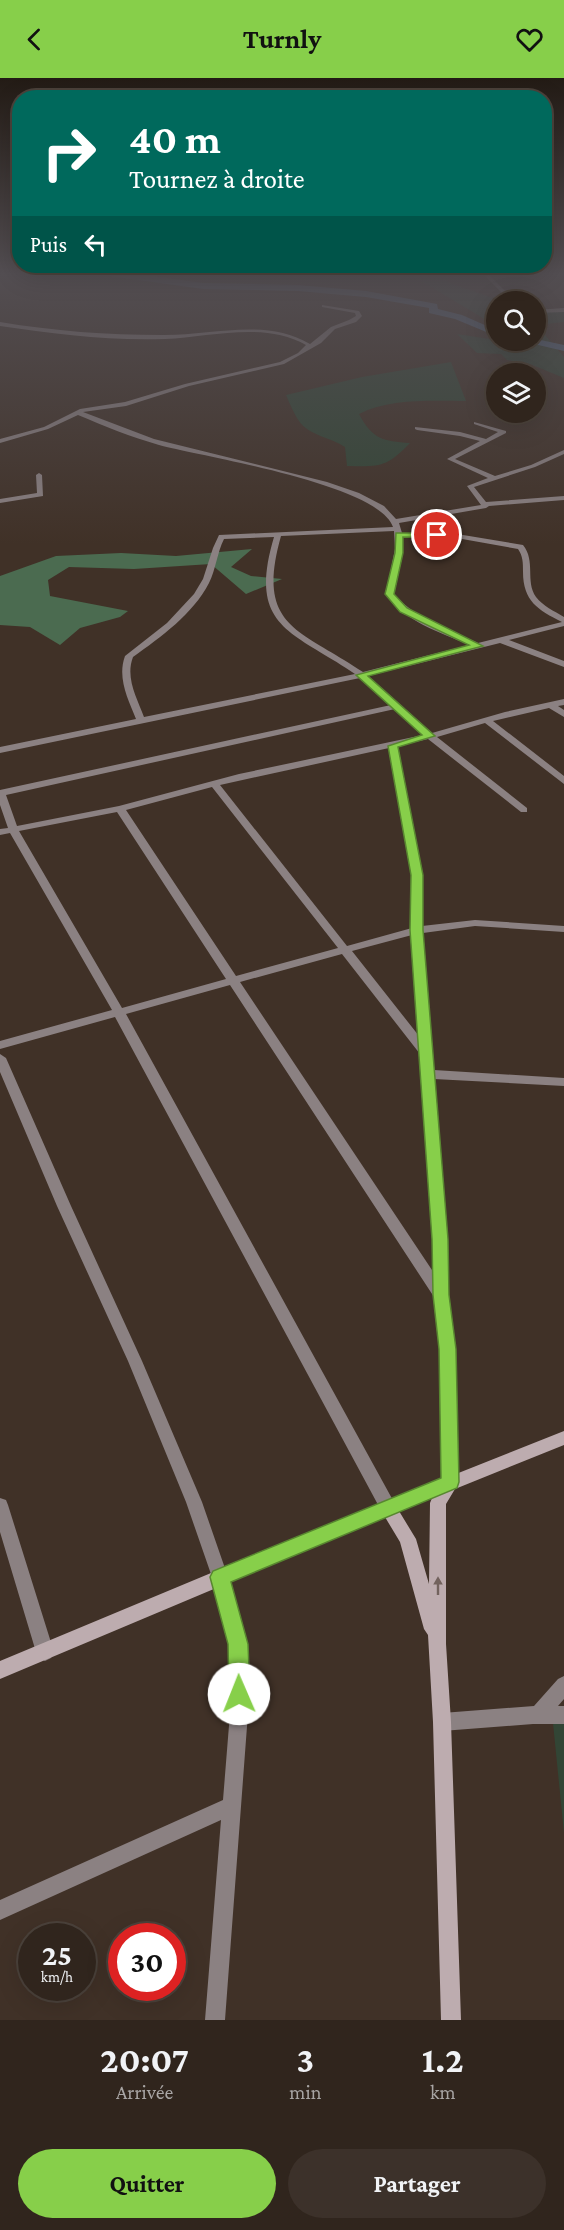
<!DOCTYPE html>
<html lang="fr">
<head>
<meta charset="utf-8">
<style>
  :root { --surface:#30251d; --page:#3c312a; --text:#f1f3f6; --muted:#a8a5a4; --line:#4b423b; --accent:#87cf4a }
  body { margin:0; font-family:"Crimson Pro",serif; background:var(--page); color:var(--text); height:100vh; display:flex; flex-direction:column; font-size:22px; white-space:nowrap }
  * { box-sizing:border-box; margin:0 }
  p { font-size:20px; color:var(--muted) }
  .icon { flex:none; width:33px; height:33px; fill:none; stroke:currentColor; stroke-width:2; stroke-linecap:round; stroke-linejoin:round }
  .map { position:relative; height:1942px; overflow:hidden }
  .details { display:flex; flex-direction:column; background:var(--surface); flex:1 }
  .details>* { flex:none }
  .hud { position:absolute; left:12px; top:12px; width:540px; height:183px; border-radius:24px; box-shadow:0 6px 24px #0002,0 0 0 2px var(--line); background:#00695c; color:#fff; overflow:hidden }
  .fabs { position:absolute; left:486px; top:213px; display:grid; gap:12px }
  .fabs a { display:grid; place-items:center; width:60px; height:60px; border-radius:50%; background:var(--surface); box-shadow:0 6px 24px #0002,0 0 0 2px var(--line); font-size:30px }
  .speed { position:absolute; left:18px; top:1845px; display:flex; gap:12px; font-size:30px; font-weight:700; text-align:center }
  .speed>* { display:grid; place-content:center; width:78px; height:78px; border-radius:50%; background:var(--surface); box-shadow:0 6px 24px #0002,0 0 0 2px var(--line); line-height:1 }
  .speed small { font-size:15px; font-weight:400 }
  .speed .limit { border:9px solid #d22; background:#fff; color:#111 }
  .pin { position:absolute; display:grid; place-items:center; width:51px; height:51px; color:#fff; margin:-26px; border:3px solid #fff; border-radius:50%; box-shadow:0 2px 6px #0007 }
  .me { position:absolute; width:66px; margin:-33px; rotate:359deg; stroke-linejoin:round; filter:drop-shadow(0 0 4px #0008) }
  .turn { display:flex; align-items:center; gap:21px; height:126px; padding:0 18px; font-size:27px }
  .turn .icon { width:78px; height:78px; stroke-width:2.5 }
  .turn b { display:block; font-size:42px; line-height:51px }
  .then { display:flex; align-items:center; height:57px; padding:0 18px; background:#0003; gap:12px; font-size:22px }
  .eta { display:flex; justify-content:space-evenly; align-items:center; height:102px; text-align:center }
  .eta b { font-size:36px; font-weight:700; line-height:42px }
  .action { display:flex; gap:12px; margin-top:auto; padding:12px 18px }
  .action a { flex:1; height:69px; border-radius:36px; background:var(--accent); color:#111; font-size:24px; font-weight:700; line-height:69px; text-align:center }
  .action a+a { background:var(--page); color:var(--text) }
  header { display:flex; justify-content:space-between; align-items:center; height:78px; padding:0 18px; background:var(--accent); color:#111; font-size:27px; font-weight:700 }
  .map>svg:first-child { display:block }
  .green { fill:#324535 }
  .forest { fill:#4b6b50 }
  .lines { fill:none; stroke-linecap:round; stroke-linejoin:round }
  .river { fill:#526b89; fill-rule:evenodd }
  .street { fill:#8b8182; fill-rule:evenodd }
  .secondary { fill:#bdacaf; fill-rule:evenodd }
  .oneway { fill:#72625d }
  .route { fill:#87cf4a; stroke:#588730; stroke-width:1.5 }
</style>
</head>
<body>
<header><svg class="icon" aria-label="back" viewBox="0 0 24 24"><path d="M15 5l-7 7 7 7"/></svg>Turnly<svg class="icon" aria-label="heart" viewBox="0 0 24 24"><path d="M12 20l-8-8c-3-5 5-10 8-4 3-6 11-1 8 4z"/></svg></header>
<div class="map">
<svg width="564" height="1942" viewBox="0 0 564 1942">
  <rect width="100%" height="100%" fill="#403127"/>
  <!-- green -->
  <path class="green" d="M364 194H476L449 198 447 204 501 223 496 224V248L418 201 404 197 401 202 382 200Z
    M536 231 564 232V244L546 246 545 257 564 279V300L530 286 507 282 501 276 477 275 457 256 496 262H536Z
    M451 284 466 323C432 323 390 320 359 336 373 362 383 363 410 365 387 389 380 389 347 388L345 369C332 360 308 357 299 343 294 336 290 326 286 317L362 299Z
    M553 1645 564 1646V1755Z"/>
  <!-- forest -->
  <path class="forest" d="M252 471 231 489 251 498 282 501 246 516 211 486 134 491 69 489 48 502 50 518 128 533 120 539 80 550 60 567 30 549 0 547V498L56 478 121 475 176 478Z"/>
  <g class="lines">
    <!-- river -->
    <path class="river" d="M98 194H124L203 205 298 207 366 213 437 226 438 231 462 237 496 252V258L455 241 429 235V230L366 219 298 213 203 211 102 197Z
      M536 261 564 267V273L517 262Z"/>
    <!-- street -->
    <path class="street" d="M481 194H486L516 224H511Z
      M322 227 359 233 362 238 356 244 335 251 321 265 284 286 189 308 126 328 83 334 154 361 327 404 359 415 384 428 396 441 481 427 467 408 488 400 447 381 480 363 460 358 417 352 415 351V349L460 354 486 361 498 354 474 346V344L506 353V355L455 381 495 398 531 387 564 372V376L535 389 474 409 486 424 564 418V422L489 428 486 430 399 445 402 455H451L523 467C536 483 525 503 536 519 543 528 554 533 564 539V548L509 562 564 583V589L500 565 368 598 432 655 505 634 564 621V627L558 628 564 632V639L549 630 493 643 564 698V706L485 645 437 659 527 730V734H521L428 661 398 668 422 797V848L475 842 564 848V854L475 848 423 855 434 992 564 1000V1008L434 1001 447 1161 448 1217 454 1271 458 1404 456 1409 450 1411 444 1409 442 1404 440 1271 434 1219 230 907 126 936 395 1426 397 1431 395 1436 389 1438 383 1436 115 939 0 971V963L112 932 10 755 0 757V751L8 750 0 727V712L391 627 360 600 0 675V669L136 641C128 621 117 600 125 578L167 545 194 516 203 501 213 470 219 457 393 449C378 406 204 379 159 367 131 359 104 348 78 337L48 351 0 365V361L44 349 80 331 125 324 185 306 280 284 298 275 306 267C264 243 210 259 165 261 110 263 54 256 0 248V244C54 253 107 257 161 257 210 258 265 239 310 266L331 249 349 242 356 238 355 235 322 229ZM394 453 395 471 386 516C405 544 440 554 469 567L363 594C300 551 255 550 281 458ZM274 459C247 550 292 553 355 596L144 639C137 620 125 600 133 579 161 559 193 536 209 505 216 491 217 475 224 461ZM403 459H451L518 471C523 478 523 485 523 494 523 523 538 532 562 544L478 565 419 538 399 522 394 516 402 480ZM395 631 423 657 239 696 119 728 17 748 6 717ZM389 670 412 797V850L347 868 220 707ZM212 709 338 870 236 898 126 732ZM117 734 226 901 122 930 19 753ZM412 857 419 958 352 873ZM342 876 420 976 433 1161 434 1195 240 904Z
      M564 230V234L536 235V232Z
      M39 395 42 397 43 418 0 425V421L37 415 36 397Z
      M0 976 6 980 71 1128 142 1283 202 1424 228 1499 247 1566 248 1635 225 1942H205L221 1742 0 1842V1822L223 1722 230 1635 229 1566 212 1499 186 1424 128 1283 57 1128 0 994Z
      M0 1420 6 1422 8 1427 54 1574 51 1580 45 1583 39 1580 36 1574 0 1454Z
      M564 1598V1621L558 1628H564V1646H533L442 1653 436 1650 433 1644 436 1638 442 1635 534 1628 558 1601Z"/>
    <!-- secondary -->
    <path class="secondary" d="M564 1353V1367L455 1411 446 1426V1566L451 1644 461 1942H441L433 1644 428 1557 424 1551 400 1464 385 1439 0 1601V1583L300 1458ZM432 1420 430 1425 429 1506 416 1461 399 1433Z"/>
  </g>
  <!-- one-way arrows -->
  <defs><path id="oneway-solid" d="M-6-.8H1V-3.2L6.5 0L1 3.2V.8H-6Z" transform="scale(1.5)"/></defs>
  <use class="oneway" href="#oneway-solid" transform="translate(438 1508) rotate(-90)"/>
  <!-- sky -->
  <linearGradient id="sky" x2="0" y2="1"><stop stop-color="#231b15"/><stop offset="0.42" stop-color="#534e52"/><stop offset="1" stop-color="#534e52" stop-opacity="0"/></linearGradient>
  <rect width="564" height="466" fill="url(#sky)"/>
  <!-- route -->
  <path class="route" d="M396 455H437L441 457 437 460 403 459V475L394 516 407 530 483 568 368 598 435 658 398 669 423 797V852L448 1161 449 1217 456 1271 459 1404 457 1410 231 1504 248 1566 250 1616 247 1623 239 1626 232 1623 229 1616 228 1566 210 1499 213 1493 441 1400 439 1271 433 1217 432 1161 410 852 411 797 388 668 422 657 356 597 469 567 400 534 385 516 395 475Z"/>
</svg>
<div class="fabs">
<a><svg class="icon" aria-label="search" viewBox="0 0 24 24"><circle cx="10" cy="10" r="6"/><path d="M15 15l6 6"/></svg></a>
<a><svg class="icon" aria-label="layers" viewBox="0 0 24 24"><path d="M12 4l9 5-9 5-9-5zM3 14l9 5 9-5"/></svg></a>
</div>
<div class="speed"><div>25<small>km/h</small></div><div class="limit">30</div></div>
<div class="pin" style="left:437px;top:457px;background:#d93025"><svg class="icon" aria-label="arrive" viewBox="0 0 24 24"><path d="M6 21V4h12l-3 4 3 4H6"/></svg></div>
<svg class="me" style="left:239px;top:1616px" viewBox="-20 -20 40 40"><circle r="19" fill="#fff"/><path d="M0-13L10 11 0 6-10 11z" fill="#87cf4a"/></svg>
<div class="hud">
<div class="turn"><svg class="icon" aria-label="right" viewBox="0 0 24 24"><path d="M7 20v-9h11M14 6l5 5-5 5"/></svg><div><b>40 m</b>Tournez à droite</div></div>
<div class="then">Puis<svg class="icon" aria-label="left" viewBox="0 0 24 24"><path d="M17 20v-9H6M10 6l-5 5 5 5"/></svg></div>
</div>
</div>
<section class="details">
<div class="eta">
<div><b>20:07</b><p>Arrivée</p></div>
<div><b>3</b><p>min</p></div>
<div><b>1.2</b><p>km</p></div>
</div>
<div class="action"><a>Quitter</a><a>Partager</a></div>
</section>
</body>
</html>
